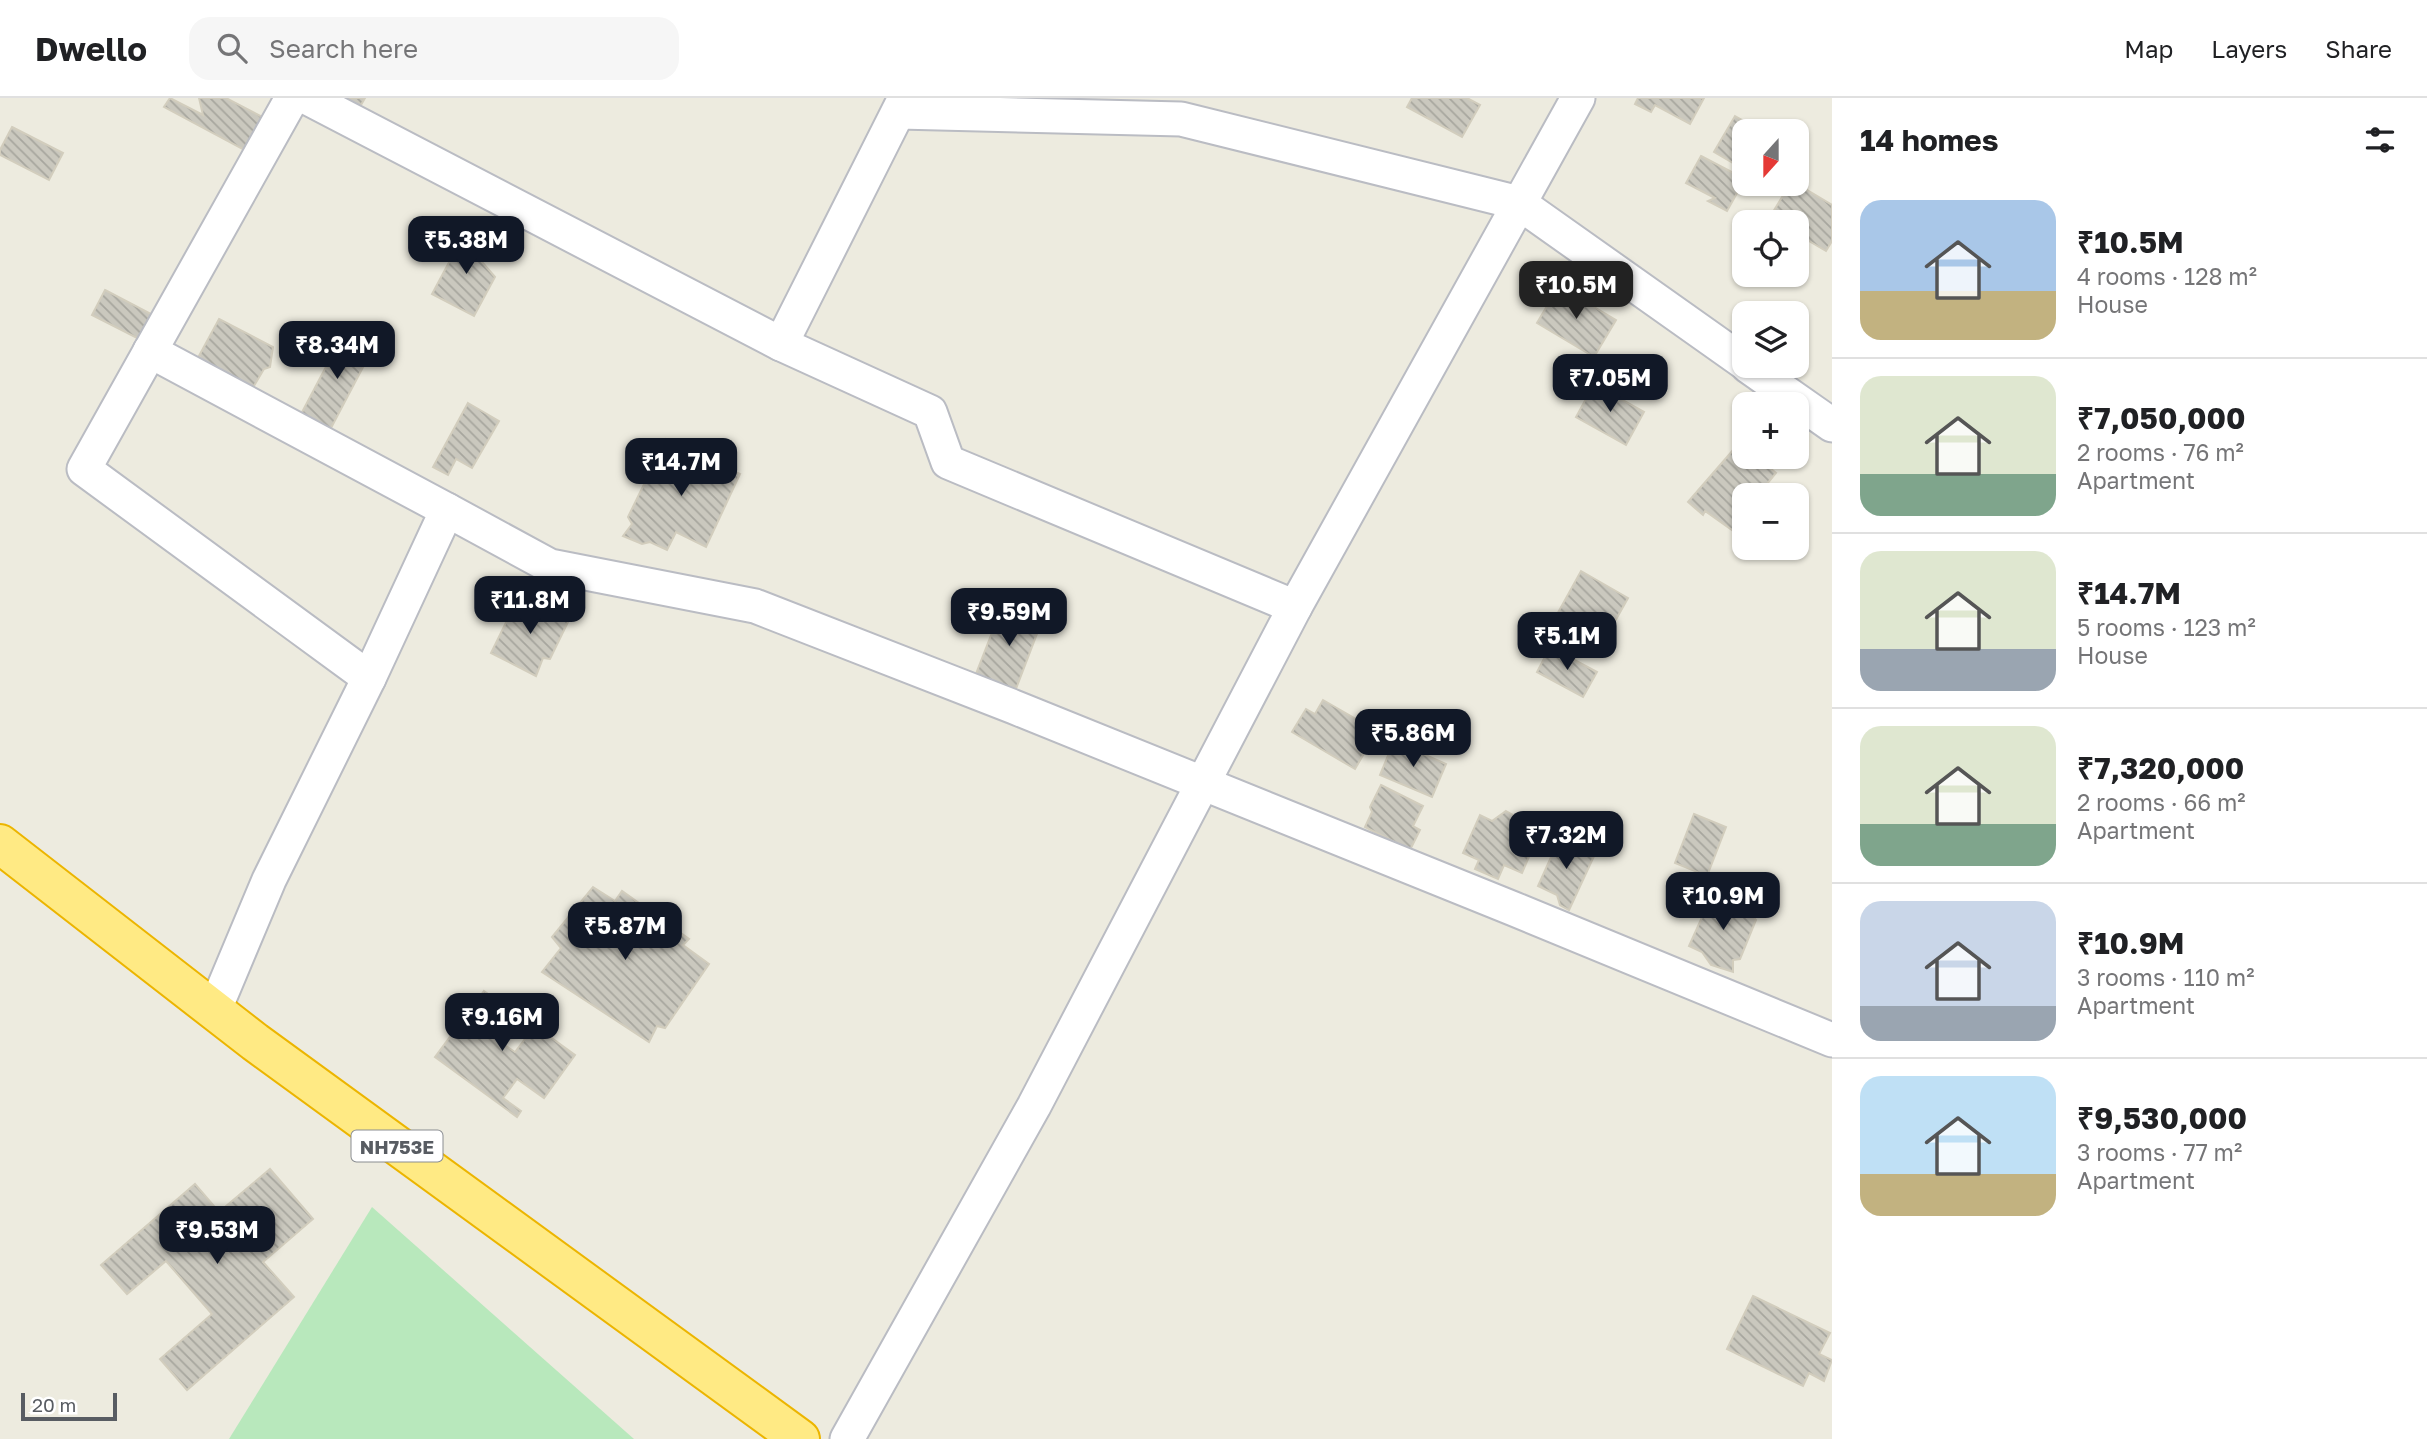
<!DOCTYPE html>
<meta charset="utf-8">
<style>
:root{--surface:#fff;--page:#f6f6f6;--text:#202124;--muted:#757577;--line:#e0e0e0;--accent:#111827}
body{margin:0;font-family:"Golos Text",sans-serif;background:var(--page);color:var(--text);height:100vh;display:flex;flex-direction:column;font-size:26px;white-space:nowrap}
*{box-sizing:border-box;margin:0}
p{font-size:23px;color:var(--muted)}
.icon{flex:none;width:38px;height:38px;fill:none;stroke:currentColor;stroke-width:2;stroke-linecap:round;stroke-linejoin:round}
.map{position:relative;flex:1;overflow:hidden}
.side{display:flex;flex-direction:column;background:var(--surface);width:595px}
.side>*{flex:none}
.needle{width:46px;rotate:201deg}
.fabs{position:absolute;left:1732px;top:21px;display:grid;gap:14px}
.fabs a{display:grid;place-items:center;width:77px;height:77px;border-radius:14px;background:var(--surface);box-shadow:0 2px 5px #0004;font-size:35px}
.scale{position:absolute;left:21px;bottom:18px;width:96px;box-sizing:border-box;padding-left:7px;border:4px solid #585c62;border-top:0;font-size:19px;line-height:24px;white-space:nowrap;color:#585c62;-webkit-text-stroke:5px #fff;paint-order:stroke}
.price{position:absolute;translate:-50% -60px;padding:0 16px;border-radius:14px;background:var(--accent);color:#fff;font-size:23px;line-height:46px;filter:drop-shadow(0 2px 4px #0008)}
.price::after{content:'';position:absolute;left:50%;top:42px;width:21px;height:16px;margin-left:-10px;background:inherit;clip-path:polygon(0 0,100% 0,50% 100%)}
.price.selected{background:#222;color:#fff}
ul{padding:0;list-style:none}
li{display:flex;align-items:center;gap:21px;height:175px;padding:0 28px}
li+li{border-top:2px solid var(--line)}
li span{display:grid;place-items:center;flex:none;width:196px;height:140px;border-radius:21px;color:#555}
li>.icon{margin-inline-start:auto}
span .icon{width:84px;height:84px;fill:#fffc;stroke-width:1}
li b{font-size:30px}
h2{display:flex;justify-content:space-between;align-items:center;height:84px;padding:0 28px;font-size:30px}
header{display:flex;align-items:center;gap:42px;box-sizing:border-box;height:98px;padding:0 35px;background:var(--surface);border-bottom:2px solid var(--line)}
header strong{font-size:33px}
nav{display:flex;gap:38px;margin-inline-start:auto;font-size:24px}
.search{width:490px;height:63px;background:var(--page);display:flex;align-items:center;gap:18px;box-sizing:border-box;padding:0 24px;border-radius:21px;color:var(--muted);font-size:26px}
main{display:flex;flex:1;min-height:0}
.map>svg:first-child{display:block}
.garden{fill:#b8e8bc}
.building{fill:url(#building-back-hatch);stroke:#d2cdbd;stroke-width:2}
.lines{fill:none;stroke-linecap:round;stroke-linejoin:round}
.street-casing{stroke:#babcc3;stroke-width:37}
.highway-casing{stroke:#ecb500;stroke-width:42}
.street{stroke:#fff;stroke-width:33}
.highway{stroke:#ffea84;stroke-width:38}
.labels{text-anchor:middle;dominant-baseline:central;stroke-width:7;stroke-linejoin:round;paint-order:stroke}
.shield{fill:#fff;stroke:#8a8d91;stroke-width:2}
.shield-label{font-size:19px;font-weight:bold;fill:#585c62}
</style>
<header>
<strong>Dwello</strong>
<div class="search"><svg class="icon" aria-label="search" viewBox="0 0 24 24"><circle cx="10" cy="10" r="6"/><path d="M15 15l6 6"/></svg>Search here</div>
<nav><a>Map</a><a>Layers</a><a>Share</a></nav>
</header>
<main>
<div class="map">
<svg width="1832" height="1341" viewBox="0 0 1832 1341">
<defs>
<pattern id="building-back-hatch" width="6" height="6" patternUnits="userSpaceOnUse" patternTransform="scale(1.75)"><rect width="6" height="6" fill="#cac8be"/><path d="M-1 5l2 2M0 0l6 6M5-1l2 2" fill="none" stroke="#a7a69e"/></pattern>
</defs>
<rect width="100%" height="100%" fill="#edebdf"/>
<!-- garden -->
<path class="garden" d="M372,1109L634,1341H229Z"/>
<!-- building -->
<g class="building">
<path d="M170,0L203,17L199,0H226L268,22L250,55L164,9Z"/>
<path d="M322,0H365L354,19Z"/>
<path d="M1412,0H1467L1480,7L1462,39L1407,9Z"/>
<path d="M1638,0H1704L1690,26L1655,7L1651,14L1635,6Z"/>
<path d="M1735,18L1762,33H1745V72L1714,54Z"/>
<path d="M12,29L63,55L49,82L0,57V52Z"/>
<path d="M1701,58L1745,81L1727,113L1708,103L1715,100L1686,85Z"/>
<path d="M1790,86H1797L1832,107V143L1826,153L1797,136V124H1779L1770,119Z"/>
<path d="M468,129L483,144L482,164L495,179L474,218L432,196Z"/>
<path d="M1559,188L1616,222L1594,259L1537,225Z"/>
<path d="M105,192L155,218L139,241L92,217Z"/>
<path d="M219,221L273,249L270,269L264,271L248,298L219,282L199,258Z"/>
<path d="M345,233L373,250L330,332L301,316Z"/>
<path d="M1594,286L1644,314L1626,347L1576,319Z"/>
<path d="M468,305L499,323L472,370L456,361L448,377L433,369Z"/>
<path d="M666,341L740,376L706,449L676,434L667,452L650,444L642,446L623,438L632,426L628,419Z"/>
<path d="M1740,344L1745,349V359H1756L1776,375L1758,397H1745V413L1732,432L1705,413L1703,417L1688,404Z"/>
<path d="M1581,473L1628,500L1605,541L1593,540L1588,549L1550,529Z"/>
<path d="M519,498L569,522L550,561L543,560L536,578L491,555Z"/>
<path d="M1004,504L1043,520L1014,596L974,581Z"/>
<path d="M1550,549L1597,574L1583,599L1537,574Z"/>
<path d="M1323,602L1377,633L1355,671L1292,634L1306,611L1315,616Z"/>
<path d="M1394,643L1446,666L1432,699L1380,677Z"/>
<path d="M1381,687L1423,708L1413,728L1420,732L1410,752L1365,729L1372,714L1370,709Z"/>
<path d="M1506,713L1543,734L1539,755L1531,754L1522,775L1504,767L1498,781L1475,771L1479,762L1463,755L1480,717L1492,723Z"/>
<path d="M1694,716L1726,729L1707,778L1675,765Z"/>
<path d="M1560,739L1595,756L1569,812L1560,807L1557,797L1538,788Z"/>
<path d="M593,789L615,803L622,793L689,841L683,847L709,866L665,930L657,928L649,944L542,874L561,850L552,839Z"/>
<path d="M1712,797L1742,806L1756,822L1740,861L1733,862V874L1711,867L1702,854L1689,848Z"/>
<path d="M484,893L522,920L503,946L515,954L535,928L575,957L544,1000L517,981L503,1000L521,1013L517,1019L435,959Z"/>
<path d="M270,1071L313,1121L263,1164L294,1199L187,1292L160,1261L212,1216L166,1163L127,1196L101,1167L195,1086L219,1114Z"/>
<path d="M1753,1198L1830,1235L1819,1256L1832,1262L1824,1283L1809,1275L1803,1288L1727,1251Z"/>
</g>
<g class="lines">
<defs>
<g id="street">
<path d="M308,0L781,246"/>
<path d="M899,14L1181,21L1519,105L1745,265"/>
<path d="M150,253L447,412L369,580"/>
<path d="M1748,268L1832,327"/>
<path d="M447,412L550,468L755,508L1014,609L1514,811L1832,942"/>
<path d="M1295,509L1578,0"/>
<path d="M214,913L269,782L369,580L84,371L292,0"/>
<path d="M847,1341L1034,1008L1295,509L948,364L930,314L781,246L905,0"/>
</g>
<path id="highway" d="M0,746L255,944L800,1341"/>
</defs>
<!-- street casing -->
<use href="#street" class="street-casing"/>
<!-- highway casing -->
<use href="#highway" class="highway-casing"/>
<!-- street -->
<use href="#street" class="street"/>
<!-- highway -->
<use href="#highway" class="highway"/>
</g>
<g class="labels">
<!-- shield labels -->
<rect class="shield" x="351.5" y="1032.5" width="91" height="31" rx="5"/>
<g class="shield-label">
<text x="397" y="1048">NH753E</text>
</g>
</g>
</svg>
<div class="fabs">
<a><svg class="needle" viewBox="-14 -14 28 28"><path d="M0-13l5 13h-10z" fill="#e53935"/><path d="M0 13l5-13h-10z" fill="#757577"/></svg></a>
<a><svg class="icon" aria-label="locate" viewBox="0 0 24 24"><circle cx="12" cy="12" r="6"/><path d="M12 2v4M12 18v4M2 12h4M18 12h4"/></svg></a>
<a><svg class="icon" aria-label="layers" viewBox="0 0 24 24"><path d="M12 4l9 5-9 5-9-5zM3 14l9 5 9-5"/></svg></a>
<a>+</a>
<a>−</a>
</div>
<div class="scale">20 m</div>
<b class="price" style="left:466px;top:178px">₹5.38M</b>
<b class="price selected" style="left:1576px;top:223px">₹10.5M</b>
<b class="price" style="left:337px;top:283px">₹8.34M</b>
<b class="price" style="left:1610px;top:316px">₹7.05M</b>
<b class="price" style="left:681px;top:400px">₹14.7M</b>
<b class="price" style="left:530px;top:538px">₹11.8M</b>
<b class="price" style="left:1009px;top:550px">₹9.59M</b>
<b class="price" style="left:1567px;top:574px">₹5.1M</b>
<b class="price" style="left:1413px;top:671px">₹5.86M</b>
<b class="price" style="left:1566px;top:773px">₹7.32M</b>
<b class="price" style="left:1723px;top:834px">₹10.9M</b>
<b class="price" style="left:625px;top:864px">₹5.87M</b>
<b class="price" style="left:502px;top:955px">₹9.16M</b>
<b class="price" style="left:217px;top:1168px">₹9.53M</b>
</div>
<section class="side">
<h2>14 homes<svg class="icon" aria-label="filters" viewBox="0 0 24 24"><path d="M4 7h16M4 17h16"/><circle cx="9" cy="7" r="2"/><circle cx="15" cy="17" r="2"/></svg></h2>
<ul>
<li><span style="background:linear-gradient(#a9c7e8 65%,#c2b280 0)"><svg class="icon" aria-label="home" viewBox="0 0 24 24"><path d="M3 11l9-7 9 7M6 9v11h12V9"/></svg></span><div><b>₹10.5M</b><p>4 rooms · 128 m²</p><p>House</p></div></li>
<li><span style="background:linear-gradient(#dfe7d0 70%,#7fa58c 0)"><svg class="icon" aria-label="home" viewBox="0 0 24 24"><path d="M3 11l9-7 9 7M6 9v11h12V9"/></svg></span><div><b>₹7,050,000</b><p>2 rooms · 76 m²</p><p>Apartment</p></div></li>
<li><span style="background:linear-gradient(#dfe7d0 70%,#9aa5b1 0)"><svg class="icon" aria-label="home" viewBox="0 0 24 24"><path d="M3 11l9-7 9 7M6 9v11h12V9"/></svg></span><div><b>₹14.7M</b><p>5 rooms · 123 m²</p><p>House</p></div></li>
<li><span style="background:linear-gradient(#dfe7d0 70%,#7fa58c 0)"><svg class="icon" aria-label="home" viewBox="0 0 24 24"><path d="M3 11l9-7 9 7M6 9v11h12V9"/></svg></span><div><b>₹7,320,000</b><p>2 rooms · 66 m²</p><p>Apartment</p></div></li>
<li><span style="background:linear-gradient(#c9d6e8 75%,#9aa5b1 0)"><svg class="icon" aria-label="home" viewBox="0 0 24 24"><path d="M3 11l9-7 9 7M6 9v11h12V9"/></svg></span><div><b>₹10.9M</b><p>3 rooms · 110 m²</p><p>Apartment</p></div></li>
<li><span style="background:linear-gradient(#bfe0f5 70%,#c2b280 0)"><svg class="icon" aria-label="home" viewBox="0 0 24 24"><path d="M3 11l9-7 9 7M6 9v11h12V9"/></svg></span><div><b>₹9,530,000</b><p>3 rooms · 77 m²</p><p>Apartment</p></div></li>
</ul>
</section>
</main>
